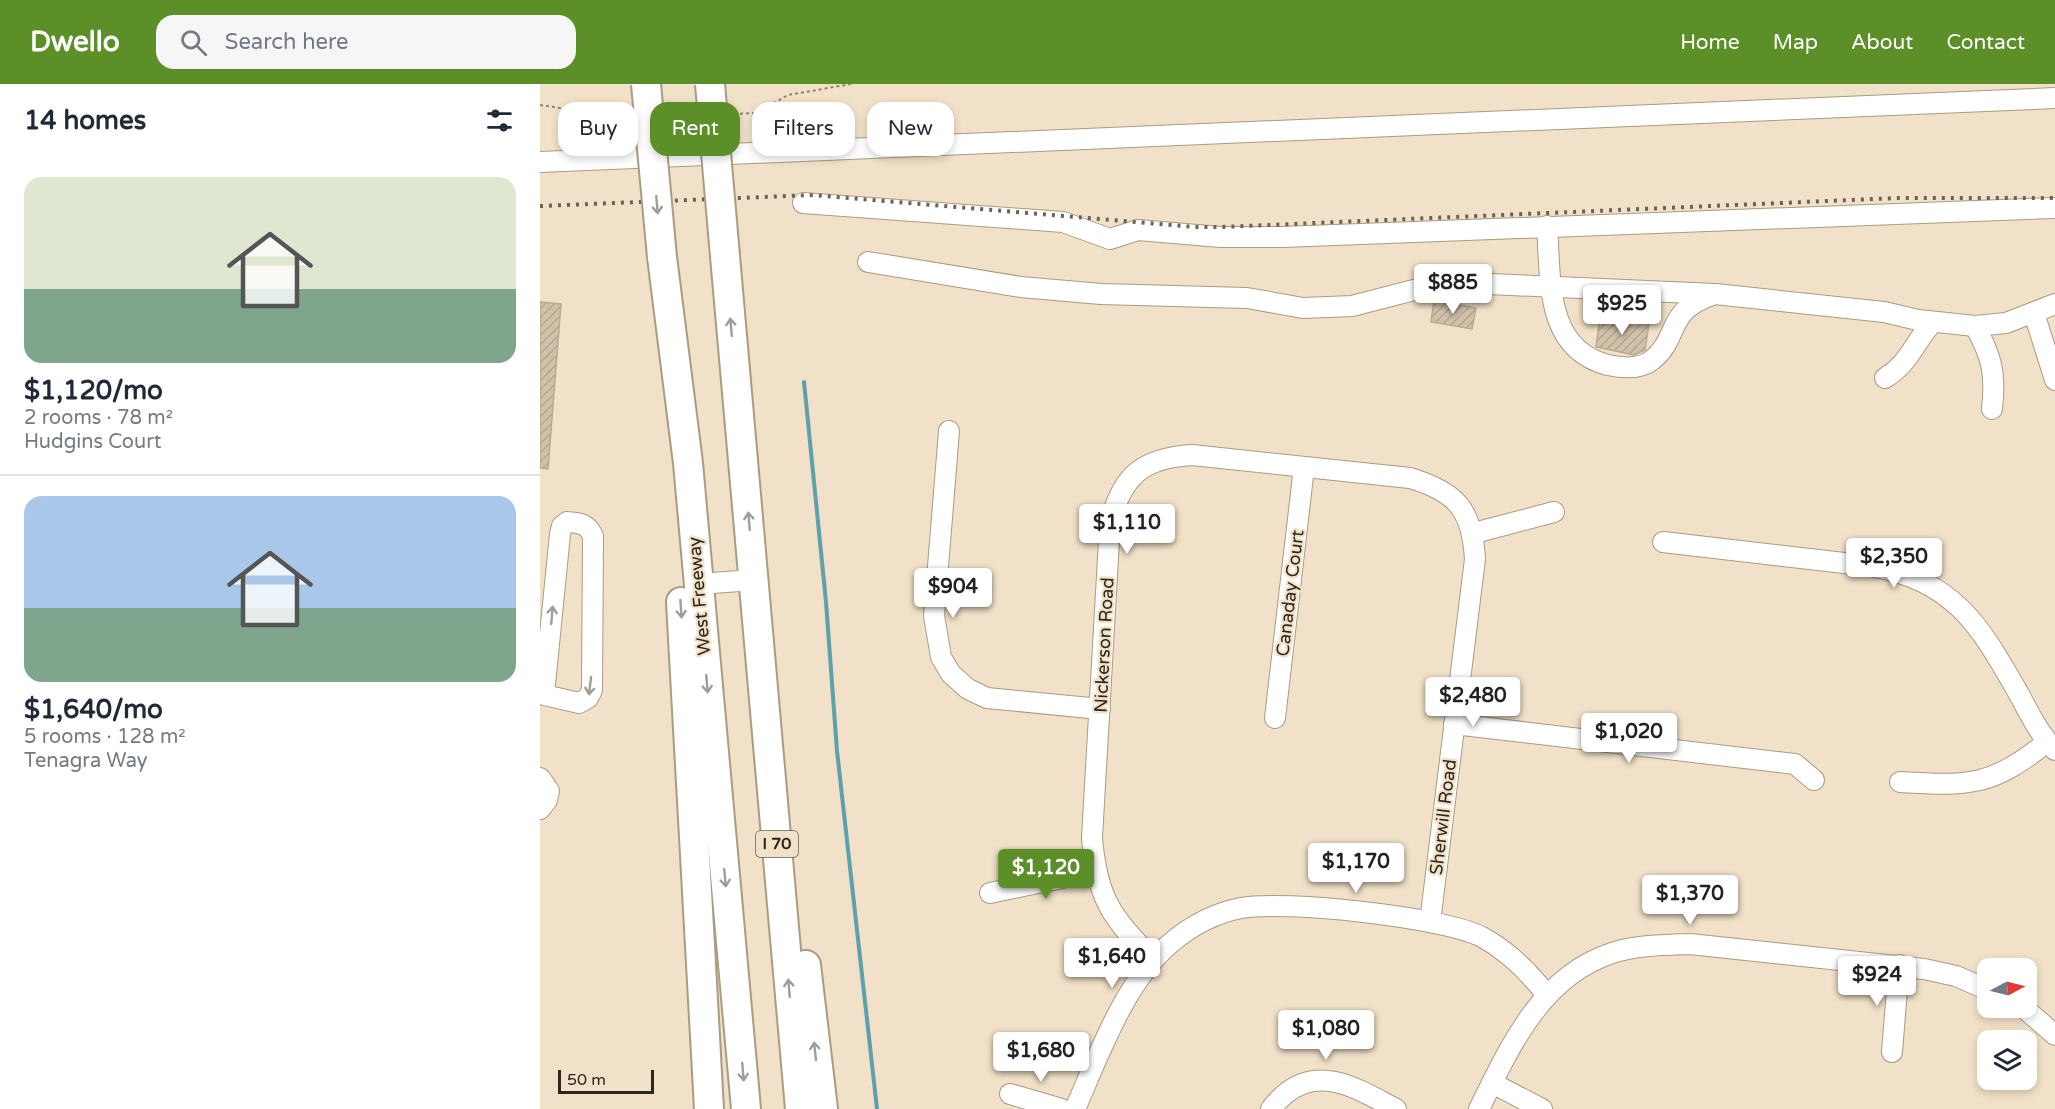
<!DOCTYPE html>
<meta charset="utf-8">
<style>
:root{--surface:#fff;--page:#f6f6f7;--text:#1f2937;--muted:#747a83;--line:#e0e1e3;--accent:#5c8f27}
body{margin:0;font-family:"Varela Round",sans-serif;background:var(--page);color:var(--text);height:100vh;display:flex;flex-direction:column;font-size:22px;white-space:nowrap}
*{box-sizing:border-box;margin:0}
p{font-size:20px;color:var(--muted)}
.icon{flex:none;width:33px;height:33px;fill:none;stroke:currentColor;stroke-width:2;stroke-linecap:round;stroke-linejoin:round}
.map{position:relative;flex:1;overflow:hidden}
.side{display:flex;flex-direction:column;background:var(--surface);width:540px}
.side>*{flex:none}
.hud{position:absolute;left:18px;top:18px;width:570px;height:54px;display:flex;gap:12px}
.needle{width:39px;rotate:83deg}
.fabs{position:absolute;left:1437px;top:874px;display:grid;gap:12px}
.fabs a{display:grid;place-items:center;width:60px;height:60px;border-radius:12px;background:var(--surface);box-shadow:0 3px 9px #0003;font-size:30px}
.scale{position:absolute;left:18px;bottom:15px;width:96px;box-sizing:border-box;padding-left:6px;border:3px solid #2c261c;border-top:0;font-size:16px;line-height:21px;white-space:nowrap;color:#2c261c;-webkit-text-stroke:4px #f1e1c8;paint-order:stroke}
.price{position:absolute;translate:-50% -51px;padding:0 14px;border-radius:6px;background:#fff;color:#222;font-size:20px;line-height:39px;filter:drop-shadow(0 2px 3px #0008)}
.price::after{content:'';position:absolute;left:50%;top:36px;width:18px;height:14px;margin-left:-9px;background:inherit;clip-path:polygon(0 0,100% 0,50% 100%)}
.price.current{background:var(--accent);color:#fff}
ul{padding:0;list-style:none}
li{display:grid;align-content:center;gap:12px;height:318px;padding:0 24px}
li+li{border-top:2px solid var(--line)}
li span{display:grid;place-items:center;height:186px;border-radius:18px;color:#555}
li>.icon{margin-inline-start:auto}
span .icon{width:108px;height:108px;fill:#fffc;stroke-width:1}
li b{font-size:26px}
h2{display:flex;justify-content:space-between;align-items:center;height:72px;padding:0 24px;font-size:26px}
.pill{padding:0 21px;border-radius:18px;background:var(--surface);box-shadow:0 3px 9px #0003;font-size:21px;line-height:54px}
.pill.current{background:var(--accent);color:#fff}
header{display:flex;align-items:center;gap:36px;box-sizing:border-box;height:84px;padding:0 30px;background:var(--accent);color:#fff}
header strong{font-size:28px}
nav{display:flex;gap:33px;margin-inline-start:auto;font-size:21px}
.search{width:420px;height:54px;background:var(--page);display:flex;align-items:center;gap:15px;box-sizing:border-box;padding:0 21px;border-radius:18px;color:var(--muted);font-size:22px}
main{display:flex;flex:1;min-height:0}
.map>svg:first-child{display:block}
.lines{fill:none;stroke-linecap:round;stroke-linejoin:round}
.stream{stroke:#5da1ad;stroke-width:4}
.building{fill:url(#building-hatch);stroke:#baaa93;stroke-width:1.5}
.minor-casing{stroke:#aa9b83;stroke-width:22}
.highway-casing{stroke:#aa9b83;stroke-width:32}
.path{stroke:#8e8371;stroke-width:2;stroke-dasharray:3 3;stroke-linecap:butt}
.minor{stroke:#fff;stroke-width:20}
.highway{stroke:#fff;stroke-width:28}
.rail{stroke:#6c6253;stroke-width:4;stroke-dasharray:3 6;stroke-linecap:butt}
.highway-bridge-casing{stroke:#aa9b83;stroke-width:32;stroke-linecap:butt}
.highway-bridge{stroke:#fff;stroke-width:28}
.oneway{stroke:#a09d99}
.labels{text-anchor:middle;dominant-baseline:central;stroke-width:4.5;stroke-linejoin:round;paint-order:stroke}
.shield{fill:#f1e1c8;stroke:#675e50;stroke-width:1.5}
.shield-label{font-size:16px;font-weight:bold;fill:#2c261c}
.street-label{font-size:18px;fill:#2c261c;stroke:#f1e1c8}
</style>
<header>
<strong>Dwello</strong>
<div class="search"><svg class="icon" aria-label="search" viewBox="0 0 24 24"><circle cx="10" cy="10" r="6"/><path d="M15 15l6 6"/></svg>Search here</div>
<nav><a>Home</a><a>Map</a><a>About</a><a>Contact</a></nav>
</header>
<main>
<section class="side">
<h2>14 homes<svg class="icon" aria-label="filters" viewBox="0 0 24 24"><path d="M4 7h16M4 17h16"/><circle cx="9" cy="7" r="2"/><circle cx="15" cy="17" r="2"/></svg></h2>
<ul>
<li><span style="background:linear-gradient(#dfe7d0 60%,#7fa58c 0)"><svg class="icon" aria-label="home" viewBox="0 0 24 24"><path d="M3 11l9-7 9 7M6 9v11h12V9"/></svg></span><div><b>$1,120/mo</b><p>2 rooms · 78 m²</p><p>Hudgins Court</p></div></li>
<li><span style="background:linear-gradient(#a9c7e8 60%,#7fa58c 0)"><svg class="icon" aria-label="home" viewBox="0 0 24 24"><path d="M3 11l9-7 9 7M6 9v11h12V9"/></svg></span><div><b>$1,640/mo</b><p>5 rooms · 128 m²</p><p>Tenagra Way</p></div></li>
</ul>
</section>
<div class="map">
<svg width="1515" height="1025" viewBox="0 0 1515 1025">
<defs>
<pattern id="building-hatch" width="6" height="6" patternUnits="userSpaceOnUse" patternTransform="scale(1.5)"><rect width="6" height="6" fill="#d1c1a9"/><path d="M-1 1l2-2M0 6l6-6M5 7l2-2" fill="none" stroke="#b4a691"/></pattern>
</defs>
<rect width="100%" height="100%" fill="#f1e1c8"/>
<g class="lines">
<!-- stream -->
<path class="stream" d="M264,298L286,518L297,667L337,1025"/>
</g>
<!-- building -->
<g class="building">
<path d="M894,216L936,224L932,245L891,238Z"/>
<path d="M0,218L21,220L8,385L0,384Z"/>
<path d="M1060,233L1109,240L1105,266L1094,271L1056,263Z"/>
</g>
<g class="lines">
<defs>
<g id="minor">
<path d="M0,78L1515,14"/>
<path d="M263,119L523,138L570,155L598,146L681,153H742L1515,124"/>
<path d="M1007,142C1011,194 1004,265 1068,281C1082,284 1100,286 1112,276C1140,254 1125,227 1172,211"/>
<path d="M328,178L481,203L561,210L707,214L763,224L812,222L874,206L927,199L1175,210L1344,228L1378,236L1435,242L1466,239L1515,220"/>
<path d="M1494,229L1515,296"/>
<path d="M1435,242C1452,273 1456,290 1452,325"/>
<path d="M1345,294C1370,279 1374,258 1393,238"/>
<path d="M409,347L394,532L401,573L411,590L428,605L447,614L560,625"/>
<path d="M934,449L1014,428"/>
<path d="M1123,458L1330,482C1416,497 1440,542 1480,612C1490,631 1500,651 1515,666"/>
<path d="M158,500L214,496"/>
<path d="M0,610L39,619L48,614L52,606L53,452C47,439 40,439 27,438L22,442L20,450L4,610"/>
<path d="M735,634L764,383"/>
<path d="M914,640L1255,680L1274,696"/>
<path d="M0,694L9,707L7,716L0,725"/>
<path d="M1360,698C1429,702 1451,703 1507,658"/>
<path d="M450,809L555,787"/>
<path d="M613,875C571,834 557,813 552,754L570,439C582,392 602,374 652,371L870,394C917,408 932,426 935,475L890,838"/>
<path d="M1484,924L1515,951"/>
<path d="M1352,968L1359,881"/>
<path d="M952,999L1002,1025"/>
<path d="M470,1010L522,1025"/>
<path d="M535,1025C559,971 585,896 632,858C651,842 676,829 701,824C744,816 904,833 942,853C968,867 988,887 1006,910"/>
<path d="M731,1025C735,1019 739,1016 744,1011C780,979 821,1007 856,1025"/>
<path d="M939,1025C970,963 1000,893 1072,869C1097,861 1124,861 1150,860L1384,885L1416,892L1448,906"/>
</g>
<g id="highway">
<path d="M185,172L260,1025"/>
<path d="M122,173L148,379L206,1025"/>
<path d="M141,518L169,1025"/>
<path d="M266,881L283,1025"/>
</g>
</defs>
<!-- minor casing -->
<use href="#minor" class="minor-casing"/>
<!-- highway casing -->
<use href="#highway" class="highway-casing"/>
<!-- path -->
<g class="path">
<path d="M0,21L74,32H89"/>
<path d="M194,30L217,29L248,11L311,0"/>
<path d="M128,31H152"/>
</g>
<!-- minor -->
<use href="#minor" class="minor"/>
<!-- highway -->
<use href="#highway" class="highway"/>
<!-- rail -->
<path class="rail" d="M0,122L273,111L654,143H682L1357,114H1515"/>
<defs>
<g id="highway-bridge">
<path d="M106,0L122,173"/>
<path d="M170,0L185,172"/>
</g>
</defs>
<!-- highway-bridge casing -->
<use href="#highway-bridge" class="highway-bridge-casing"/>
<!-- highway-bridge -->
<use href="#highway-bridge" class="highway-bridge"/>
</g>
<!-- one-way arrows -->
<defs><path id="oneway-shaft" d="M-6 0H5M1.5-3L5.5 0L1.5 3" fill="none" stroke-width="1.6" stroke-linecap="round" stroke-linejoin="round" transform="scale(1.5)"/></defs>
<g class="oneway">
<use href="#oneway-shaft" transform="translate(117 121) rotate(85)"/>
<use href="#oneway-shaft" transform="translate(191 243) rotate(-95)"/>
<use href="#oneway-shaft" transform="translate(209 437) rotate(-95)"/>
<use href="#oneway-shaft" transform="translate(141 525) rotate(86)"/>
<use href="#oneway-shaft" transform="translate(12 531) rotate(-85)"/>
<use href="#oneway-shaft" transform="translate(167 600) rotate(85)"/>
<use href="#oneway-shaft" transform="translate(50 602) rotate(97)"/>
<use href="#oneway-shaft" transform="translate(185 794) rotate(85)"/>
<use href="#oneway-shaft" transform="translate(249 904) rotate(-95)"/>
<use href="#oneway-shaft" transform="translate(275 967) rotate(-96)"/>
<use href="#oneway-shaft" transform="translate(203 988) rotate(85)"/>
</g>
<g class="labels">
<!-- shield labels -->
<rect class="shield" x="216" y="747" width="42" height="26" rx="4.5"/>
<g class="shield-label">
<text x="237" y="760">I 70</text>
</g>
<!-- street labels -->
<g class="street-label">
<text transform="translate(750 509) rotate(-83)">Canaday Court</text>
<text transform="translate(159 512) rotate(-95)">West Freeway</text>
<text transform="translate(564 561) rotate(-87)">Nickerson Road</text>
<text transform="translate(903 733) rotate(-83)">Sherwill Road</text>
</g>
</g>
</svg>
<div class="fabs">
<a><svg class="needle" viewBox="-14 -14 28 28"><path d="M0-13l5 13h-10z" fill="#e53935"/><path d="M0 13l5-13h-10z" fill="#747a83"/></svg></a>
<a><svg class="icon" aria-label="layers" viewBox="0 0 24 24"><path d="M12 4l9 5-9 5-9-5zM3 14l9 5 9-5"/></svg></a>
</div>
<div class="scale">50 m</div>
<b class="price" style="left:913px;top:231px">$885</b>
<b class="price" style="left:1082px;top:252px">$925</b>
<b class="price" style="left:587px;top:471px">$1,110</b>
<b class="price" style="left:1354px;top:505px">$2,350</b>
<b class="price" style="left:413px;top:535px">$904</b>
<b class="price" style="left:933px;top:644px">$2,480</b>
<b class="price" style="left:1089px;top:680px">$1,020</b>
<b class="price" style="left:816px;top:810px">$1,170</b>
<b class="price current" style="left:506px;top:816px">$1,120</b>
<b class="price" style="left:1150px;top:842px">$1,370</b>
<b class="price" style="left:572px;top:905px">$1,640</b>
<b class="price" style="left:1337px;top:923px">$924</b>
<b class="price" style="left:786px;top:977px">$1,080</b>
<b class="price" style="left:501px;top:999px">$1,680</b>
<div class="hud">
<a class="pill">Buy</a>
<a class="pill current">Rent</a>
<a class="pill">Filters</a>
<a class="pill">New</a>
</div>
</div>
</main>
